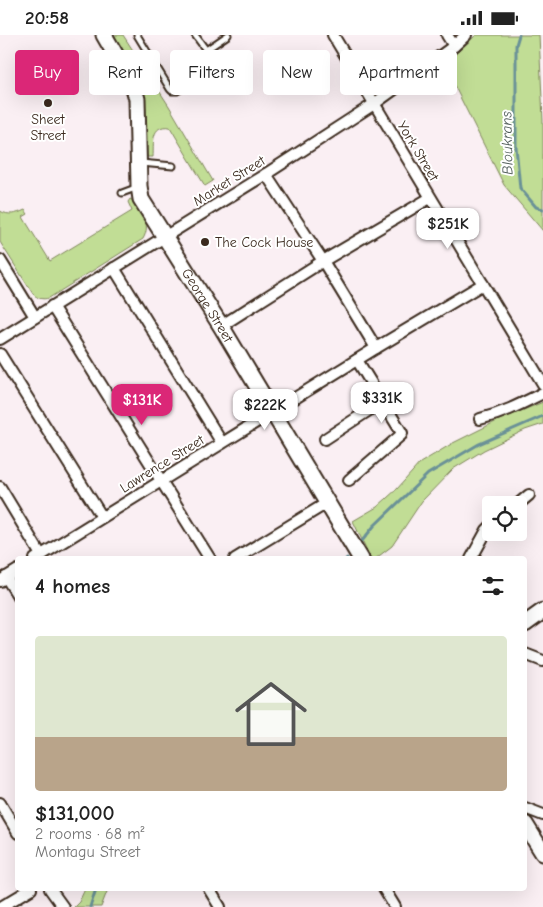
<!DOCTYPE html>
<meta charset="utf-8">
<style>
:root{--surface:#fff;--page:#f6f6f6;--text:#222;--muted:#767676;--accent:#db2777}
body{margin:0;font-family:"Comic Neue",sans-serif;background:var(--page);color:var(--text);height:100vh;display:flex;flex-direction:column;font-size:19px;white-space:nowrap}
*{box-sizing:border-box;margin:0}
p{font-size:16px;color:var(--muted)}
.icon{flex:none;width:28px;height:28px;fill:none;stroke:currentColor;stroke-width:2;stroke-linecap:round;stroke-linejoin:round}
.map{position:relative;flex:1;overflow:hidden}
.panel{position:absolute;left:15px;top:521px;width:512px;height:335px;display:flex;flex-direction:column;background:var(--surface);border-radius:5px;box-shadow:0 5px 20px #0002}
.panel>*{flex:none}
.guide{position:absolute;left:15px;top:15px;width:514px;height:45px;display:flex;gap:10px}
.controls{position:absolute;left:482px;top:461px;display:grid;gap:10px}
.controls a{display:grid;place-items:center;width:45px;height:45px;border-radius:5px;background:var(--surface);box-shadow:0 5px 20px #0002;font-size:25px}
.price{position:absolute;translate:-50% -42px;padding:0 11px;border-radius:10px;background:#fff;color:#222;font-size:16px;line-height:32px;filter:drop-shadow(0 1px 2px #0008)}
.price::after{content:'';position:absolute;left:50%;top:30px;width:15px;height:11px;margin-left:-8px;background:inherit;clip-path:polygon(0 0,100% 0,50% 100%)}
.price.selected{background:var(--accent);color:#fff}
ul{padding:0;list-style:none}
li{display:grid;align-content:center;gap:10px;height:265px;padding:0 20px}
li span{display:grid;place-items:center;height:155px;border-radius:5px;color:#555}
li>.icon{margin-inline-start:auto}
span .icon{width:90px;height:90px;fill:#fffc;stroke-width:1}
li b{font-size:21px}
h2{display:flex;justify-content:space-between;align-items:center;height:60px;padding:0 20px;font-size:21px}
.tag{padding:0 18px;border-radius:5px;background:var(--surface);box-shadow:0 5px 20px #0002;font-size:18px;line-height:45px}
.tag.selected{background:var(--accent);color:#fff}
.status{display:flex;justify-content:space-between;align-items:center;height:35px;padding:0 25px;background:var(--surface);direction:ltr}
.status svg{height:14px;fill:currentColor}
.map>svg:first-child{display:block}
.green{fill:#c1dd95;stroke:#7e845a}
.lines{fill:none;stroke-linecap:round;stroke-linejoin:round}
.stream{stroke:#6a9197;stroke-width:3}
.lane-casing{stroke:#3b2a1e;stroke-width:9}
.street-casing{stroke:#3b2a1e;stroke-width:14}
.secondary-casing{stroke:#3b2a1e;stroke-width:19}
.lane{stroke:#fff;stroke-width:5}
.street{stroke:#fff;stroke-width:10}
.secondary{stroke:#fff;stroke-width:15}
.poi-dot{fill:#3b2a1e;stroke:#fff;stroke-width:2}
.labels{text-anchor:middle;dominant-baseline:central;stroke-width:4;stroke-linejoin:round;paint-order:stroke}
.poi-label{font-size:14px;fill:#3b2a1e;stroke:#fff}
.street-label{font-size:14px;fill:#3b2a1e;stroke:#fff}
.water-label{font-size:15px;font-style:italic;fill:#525e5b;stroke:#fff}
</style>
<div class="status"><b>20:58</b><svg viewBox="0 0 49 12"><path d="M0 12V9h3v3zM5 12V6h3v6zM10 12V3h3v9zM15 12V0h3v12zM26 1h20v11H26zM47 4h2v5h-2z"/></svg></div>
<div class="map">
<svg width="543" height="872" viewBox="0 0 543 872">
<rect width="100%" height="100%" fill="#faeff3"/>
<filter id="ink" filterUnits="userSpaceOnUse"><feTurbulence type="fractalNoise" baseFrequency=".02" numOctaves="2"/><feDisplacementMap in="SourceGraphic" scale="10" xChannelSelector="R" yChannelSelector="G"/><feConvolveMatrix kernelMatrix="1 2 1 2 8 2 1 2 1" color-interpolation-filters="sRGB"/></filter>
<g filter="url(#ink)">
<!-- green -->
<g class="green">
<path d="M110,0H123L169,71L213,146L205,151L170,92C150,89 154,109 153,122H147L144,56L141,48Z"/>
<path d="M476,0H539L543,85V196L504,150L444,30Z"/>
<path d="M130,164L132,165C141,178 152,188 143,204L49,263C42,265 37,263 33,259L0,207V176C9,181 16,179 25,175L28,179L23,182L50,226L132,176L128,167Z"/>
<path d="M543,367V389L525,395L484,415L453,434L422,466L392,511L375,524H371L353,486L377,472L397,454L420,428L453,408L499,385Z"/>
<path d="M85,854H108L101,872H74L79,867Z"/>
</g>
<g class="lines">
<!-- stream -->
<g class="stream">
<path d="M519,0L516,10V112L520,153L536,172L543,174"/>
<path d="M362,506L374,491L428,439L479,409L543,381"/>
<path d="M346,524L347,523"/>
<path d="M90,872L96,854"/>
</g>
<defs>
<g id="lane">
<path d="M137,0L170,54L172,56H177L210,37C215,29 210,22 206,15L228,0"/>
<path d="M195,0L206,15"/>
<path d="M141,128L173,131"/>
<path d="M122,158L138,152"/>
</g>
<g id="street">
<path d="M333,0L543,349"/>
<path d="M447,0L454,11"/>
<path d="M266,139L323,226L376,313"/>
<path d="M0,225L35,282"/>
<path d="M114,233L222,408"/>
<path d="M52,271L210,524"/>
<path d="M221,291L323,226L430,163"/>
<path d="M0,304L266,139L374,69L454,11L466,0"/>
<path d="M0,319L102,482"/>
<path d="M480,384C504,378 521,369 543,358"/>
<path d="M325,404L383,366"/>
<path d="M349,445L401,400L402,398L357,325"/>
<path d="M0,452L41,520"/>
<path d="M517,470L529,460"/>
<path d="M35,524L376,313L483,249"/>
<path d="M235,524L327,468"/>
<path d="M471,524L487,495L491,491"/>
<path d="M6,542L18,561"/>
<path d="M0,546L18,535"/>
<path d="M525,619L543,626"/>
<path d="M0,768L18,798"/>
<path d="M525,773L543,780"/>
<path d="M50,854L63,872"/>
<path d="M209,854L220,872"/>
<path d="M384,854L395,872"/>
<path d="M1,872L31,854"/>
</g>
<g id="secondary">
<path id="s1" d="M104,0L133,50L137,64L139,151L141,164L221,291L361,524"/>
<path d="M525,589L543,576"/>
<path d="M525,789L543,818"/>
</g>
</defs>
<!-- lane casing -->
<use href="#lane" class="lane-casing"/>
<!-- street casing -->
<use href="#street" class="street-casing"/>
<!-- secondary casing -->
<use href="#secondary" class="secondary-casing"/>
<!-- lane -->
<use href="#lane" class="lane"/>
<!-- street -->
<use href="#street" class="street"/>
<!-- secondary -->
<use href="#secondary" class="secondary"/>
</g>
</g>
<!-- markers -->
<g class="poi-dot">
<circle cx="48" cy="68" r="5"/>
<circle cx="205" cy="207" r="5"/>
</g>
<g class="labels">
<!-- poi labels -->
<g class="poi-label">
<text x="48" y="84">Sheet<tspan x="48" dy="16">Street</tspan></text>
<text x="215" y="207" text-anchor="start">The Cock House</text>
</g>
<!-- street labels -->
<g class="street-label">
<text transform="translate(418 116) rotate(59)">York Street</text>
<text transform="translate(229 146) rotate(-32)">Market Street</text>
<text stroke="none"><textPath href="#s1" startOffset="298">George Street</textPath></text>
<text transform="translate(162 429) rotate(-32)">Lawrence Street</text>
</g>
<!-- water labels -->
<g class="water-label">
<text transform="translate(507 108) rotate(-91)">Bloukrans</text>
</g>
</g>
</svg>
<div class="controls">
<a><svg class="icon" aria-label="locate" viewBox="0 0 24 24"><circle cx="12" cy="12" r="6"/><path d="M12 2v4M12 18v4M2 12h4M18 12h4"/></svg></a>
</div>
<b class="price" style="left:448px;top:215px">$251K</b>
<b class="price" style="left:382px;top:389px">$331K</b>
<b class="price selected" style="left:142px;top:391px">$131K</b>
<b class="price" style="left:265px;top:396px">$222K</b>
<div class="guide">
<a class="tag selected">Buy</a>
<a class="tag">Rent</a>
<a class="tag">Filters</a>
<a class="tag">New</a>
<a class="tag">Apartment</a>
</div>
<section class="panel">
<h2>4 homes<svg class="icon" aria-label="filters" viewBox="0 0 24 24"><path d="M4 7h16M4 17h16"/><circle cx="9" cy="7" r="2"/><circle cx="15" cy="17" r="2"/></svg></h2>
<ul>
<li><span style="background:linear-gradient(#dfe7d0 65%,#b9a48a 0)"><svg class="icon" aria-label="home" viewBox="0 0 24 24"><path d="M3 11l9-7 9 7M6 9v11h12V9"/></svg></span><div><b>$131,000</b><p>2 rooms · 68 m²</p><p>Montagu Street</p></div></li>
</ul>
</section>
</div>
